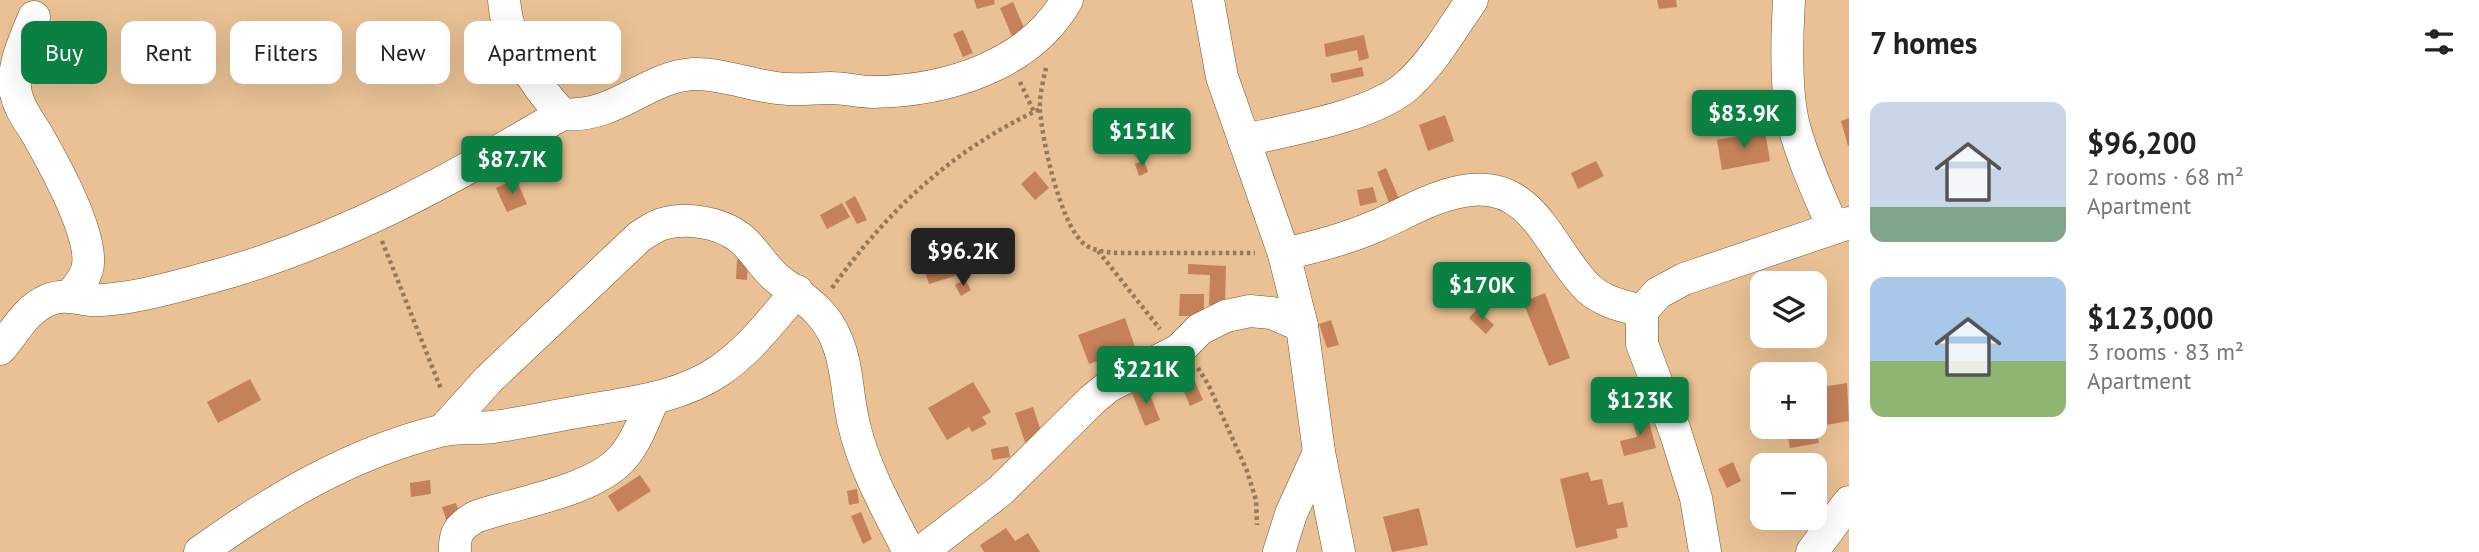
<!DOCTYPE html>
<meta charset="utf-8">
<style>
:root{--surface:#fff;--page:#f2f2f2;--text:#222;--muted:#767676;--accent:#0b8043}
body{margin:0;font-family:"PT Sans",sans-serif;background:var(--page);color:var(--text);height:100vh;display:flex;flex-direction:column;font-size:26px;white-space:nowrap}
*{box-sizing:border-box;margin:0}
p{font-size:23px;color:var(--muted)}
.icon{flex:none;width:38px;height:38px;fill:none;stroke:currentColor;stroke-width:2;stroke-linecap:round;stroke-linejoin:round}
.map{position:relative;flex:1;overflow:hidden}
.panel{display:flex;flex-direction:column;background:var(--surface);width:630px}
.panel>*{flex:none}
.guide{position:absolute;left:21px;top:21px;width:665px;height:63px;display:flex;gap:14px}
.tools{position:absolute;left:1750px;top:271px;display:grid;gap:14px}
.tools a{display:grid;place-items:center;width:77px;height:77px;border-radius:14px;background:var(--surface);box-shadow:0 7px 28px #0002;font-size:35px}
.price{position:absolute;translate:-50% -60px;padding:0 16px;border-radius:7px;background:var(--accent);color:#fff;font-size:23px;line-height:46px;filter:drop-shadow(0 2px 4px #0008)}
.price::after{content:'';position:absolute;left:50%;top:42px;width:21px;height:16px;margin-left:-10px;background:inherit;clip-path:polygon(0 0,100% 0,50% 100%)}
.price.active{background:#222;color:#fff}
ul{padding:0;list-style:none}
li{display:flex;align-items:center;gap:21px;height:175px;padding:0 21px}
li span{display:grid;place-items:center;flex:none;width:196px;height:140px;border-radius:14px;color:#555}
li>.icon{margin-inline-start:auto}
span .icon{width:84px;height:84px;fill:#fffc;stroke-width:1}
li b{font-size:30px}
h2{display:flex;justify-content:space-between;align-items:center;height:84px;padding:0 21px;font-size:30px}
.pill{padding:0 24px;border-radius:14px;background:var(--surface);box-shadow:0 7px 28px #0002;font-size:24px;line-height:63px}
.pill.active{background:var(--accent);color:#fff}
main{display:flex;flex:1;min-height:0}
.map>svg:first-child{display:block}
.building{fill:#c5815a}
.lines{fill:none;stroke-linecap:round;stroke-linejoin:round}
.minor-casing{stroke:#775429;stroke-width:33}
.path{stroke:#957959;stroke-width:4.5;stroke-dasharray:3.5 3.5;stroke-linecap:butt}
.minor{stroke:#fff;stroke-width:32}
</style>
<main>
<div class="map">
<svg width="1849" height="552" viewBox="0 0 1849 552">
<rect width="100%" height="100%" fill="#e9c194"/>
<!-- building -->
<g class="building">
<path d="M974,0H994L995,4L977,9Z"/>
<path d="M1657,0H1676L1677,7L1659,9Z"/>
<path d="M1013,2L1027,35L1014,41L1000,8Z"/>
<path d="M963,30L973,53L963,57L953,34Z"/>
<path d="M1364,35L1369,58L1359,61L1357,50L1326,57L1324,44Z"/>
<path d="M1362,67L1364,76L1332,83L1330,74Z"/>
<path d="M1445,115L1454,141L1428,151L1419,125Z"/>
<path d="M1849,118V146H1848L1841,121Z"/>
<path d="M1765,131L1770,161L1722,170L1717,140Z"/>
<path d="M1144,160L1148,172L1139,176L1135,164Z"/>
<path d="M1596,161L1604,176L1578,189L1571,173Z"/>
<path d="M1386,168L1400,201L1390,205L1377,172Z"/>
<path d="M1035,171L1049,188L1035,200L1021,184Z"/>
<path d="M516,179L527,204L507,212L496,188Z"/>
<path d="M1373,187L1377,202L1360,206L1357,190Z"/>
<path d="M855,196L867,220L857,224L845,202Z"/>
<path d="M842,203L850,217L827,229L820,215Z"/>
<path d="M957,258L961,274L929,284L924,269Z"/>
<path d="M737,259L748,260L747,280L736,279Z"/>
<path d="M1188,264L1226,266L1225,305H1209L1210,275L1188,274Z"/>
<path d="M1493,266L1504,286L1478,301L1467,281Z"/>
<path d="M965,279L971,290L961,296L955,285Z"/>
<path d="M1545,293L1570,358L1549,366L1523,302Z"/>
<path d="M1180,294H1204V316H1179Z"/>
<path d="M1477,309L1494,325L1486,334L1469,318Z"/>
<path d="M1125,318L1135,347L1089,364L1078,335Z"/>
<path d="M1331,320L1339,345L1327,348L1319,324Z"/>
<path d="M1189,368L1203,400L1190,406L1180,382L1165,389L1162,380Z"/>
<path d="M250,379L261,400L218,423L207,402Z"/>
<path d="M973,382L991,412L982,417L987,424L972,432L969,427L947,440L928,408Z"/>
<path d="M1847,383L1849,421L1815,427L1819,443L1790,448L1786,427H1815V388Z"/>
<path d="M1641,386L1646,398L1599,414L1595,403Z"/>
<path d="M1147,387L1160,420L1145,426L1132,393Z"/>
<path d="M1033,407L1044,440L1026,445L1015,413Z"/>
<path d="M1647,414L1656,448L1624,456L1620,441L1637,437L1632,418Z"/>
<path d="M1008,446L1010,457L993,460L991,449Z"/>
<path d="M1733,462L1741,481L1727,488L1718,469Z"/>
<path d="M1588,472L1591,481L1602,479L1608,505L1623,502L1628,527L1616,529L1618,538L1576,548L1560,479Z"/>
<path d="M640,475L651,491L618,512L608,496Z"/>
<path d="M430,480L431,494L411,497L410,483Z"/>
<path d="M857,489L859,503L849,505L847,491Z"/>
<path d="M456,503L462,521L448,525L442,507Z"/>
<path d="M1419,508L1428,545L1392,552L1383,517Z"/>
<path d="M861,512L872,539L863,544L851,516Z"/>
<path d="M1006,528L1015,541L1028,533L1040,552H984L980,545Z"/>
</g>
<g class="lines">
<defs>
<g id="minor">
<path d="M504,0C507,42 534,85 562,114C615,119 646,77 693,74C724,73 756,88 788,89C802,90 817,88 831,88C845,88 859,92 873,92C946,91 1029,66 1067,0"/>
<path d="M1208,0L1222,77L1284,254L1302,326L1319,452L1339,552"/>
<path d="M1789,0C1787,35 1785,92 1794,126C1803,161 1819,194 1833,228"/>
<path d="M34,17C25,39 13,64 15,88C17,106 29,121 38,136C54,164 96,239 87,270C84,280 77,288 70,296"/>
<path d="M1244,140C1290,130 1379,115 1411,82C1435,59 1453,27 1472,0"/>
<path d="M1284,254C1316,247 1346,239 1376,226C1406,213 1438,193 1471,190C1535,183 1551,252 1588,288C1603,302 1623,306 1642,311"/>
<path d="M0,349C15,332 25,310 48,300C62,294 75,298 90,300C99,301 112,299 121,298C153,294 185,284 215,276C339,242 453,179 562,114"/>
<path d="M443,430L489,379L639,237C646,232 654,227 662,224C686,217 719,222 739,237C755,249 763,268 779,280C804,299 825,310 837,341C848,367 847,397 854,425C865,471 888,510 909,552"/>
<path d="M200,552C274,499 351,453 440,431C457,427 476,429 493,427C523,423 553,416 583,411C629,403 679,398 719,371C750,350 773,319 797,291"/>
<path d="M455,552C454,533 459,527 475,517C517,502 596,491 624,456C638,439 645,417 654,398"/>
<path d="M921,552L1000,491L1092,400L1109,386L1179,350L1200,329L1226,316L1250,311L1272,313L1302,326"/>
<path d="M1279,552L1291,514L1319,452"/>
<path d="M1705,552L1696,498L1675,431L1642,344V311L1658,293L1684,279L1849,223"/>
<path d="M1812,552L1849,502"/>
</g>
</defs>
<!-- minor casing -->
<use href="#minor" class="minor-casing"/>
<!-- path -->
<g class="path">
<path d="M1046,68C1043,81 1039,97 1040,110C1042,140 1060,221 1082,242C1091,251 1105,252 1117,253H1255"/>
<path d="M1020,82L1034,112"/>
<path d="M382,241L441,389"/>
<path d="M1098,251L1160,329"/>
<path d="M832,288C888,210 952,150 1040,109"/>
<path d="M1198,368L1209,386L1247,471L1256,500L1257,525"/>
</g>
<!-- minor -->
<use href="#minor" class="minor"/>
</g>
</svg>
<div class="tools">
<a><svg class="icon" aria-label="layers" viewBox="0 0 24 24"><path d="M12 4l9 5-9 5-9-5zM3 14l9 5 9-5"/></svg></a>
<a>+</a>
<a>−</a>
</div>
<b class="price" style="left:1744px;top:150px">$83.9K</b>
<b class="price" style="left:1142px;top:168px">$151K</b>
<b class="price" style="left:512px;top:196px">$87.7K</b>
<b class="price active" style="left:963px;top:288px">$96.2K</b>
<b class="price" style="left:1482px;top:322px">$170K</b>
<b class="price" style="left:1146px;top:406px">$221K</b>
<b class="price" style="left:1640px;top:437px">$123K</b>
<div class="guide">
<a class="pill active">Buy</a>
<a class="pill">Rent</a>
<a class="pill">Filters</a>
<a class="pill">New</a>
<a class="pill">Apartment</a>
</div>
</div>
<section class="panel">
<h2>7 homes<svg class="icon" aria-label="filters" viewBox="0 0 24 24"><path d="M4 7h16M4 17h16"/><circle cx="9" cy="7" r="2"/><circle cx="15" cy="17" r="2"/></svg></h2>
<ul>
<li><span style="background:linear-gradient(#c9d6e8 75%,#7fa58c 0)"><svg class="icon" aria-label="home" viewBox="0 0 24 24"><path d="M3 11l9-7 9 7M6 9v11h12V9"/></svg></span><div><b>$96,200</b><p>2 rooms · 68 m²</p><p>Apartment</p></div></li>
<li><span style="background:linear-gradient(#a9c7e8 60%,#8fb573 0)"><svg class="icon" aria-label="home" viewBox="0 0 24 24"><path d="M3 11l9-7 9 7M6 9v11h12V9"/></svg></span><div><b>$123,000</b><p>3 rooms · 83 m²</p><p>Apartment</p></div></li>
</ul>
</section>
</main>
